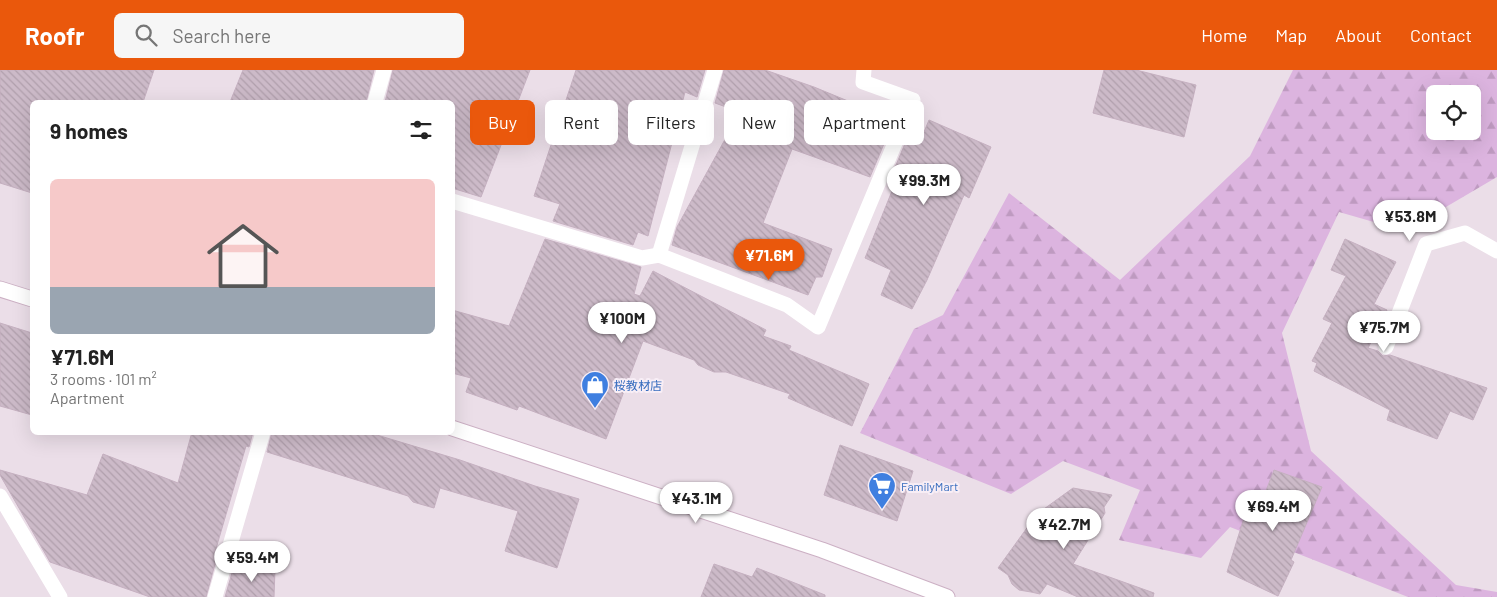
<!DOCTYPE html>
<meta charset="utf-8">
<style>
:root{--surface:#fff;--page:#f6f6f6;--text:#222;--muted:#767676;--line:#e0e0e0;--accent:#ea580c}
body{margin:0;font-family:Barlow,"Noto Sans JP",sans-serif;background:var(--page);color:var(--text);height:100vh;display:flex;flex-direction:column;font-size:19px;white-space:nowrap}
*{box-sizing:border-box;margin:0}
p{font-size:16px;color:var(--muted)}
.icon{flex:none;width:28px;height:28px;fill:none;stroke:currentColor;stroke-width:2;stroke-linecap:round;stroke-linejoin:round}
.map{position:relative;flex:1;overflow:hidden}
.details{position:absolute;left:30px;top:30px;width:425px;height:335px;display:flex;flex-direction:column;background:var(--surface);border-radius:8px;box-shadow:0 5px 20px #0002}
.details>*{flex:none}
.guide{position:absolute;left:470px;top:30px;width:475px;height:45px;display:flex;gap:10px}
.tools{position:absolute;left:1426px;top:15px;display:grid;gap:10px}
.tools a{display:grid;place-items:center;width:55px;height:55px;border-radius:8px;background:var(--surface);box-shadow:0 5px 20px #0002;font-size:25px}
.price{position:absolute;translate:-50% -42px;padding:0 11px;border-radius:18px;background:#fff;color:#222;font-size:16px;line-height:32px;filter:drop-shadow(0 1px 2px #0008)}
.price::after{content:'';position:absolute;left:50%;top:30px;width:15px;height:11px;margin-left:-8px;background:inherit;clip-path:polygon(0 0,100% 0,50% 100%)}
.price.current{background:var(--accent);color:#fff}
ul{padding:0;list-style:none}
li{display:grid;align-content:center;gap:10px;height:265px;padding:0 20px}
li+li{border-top:1px solid var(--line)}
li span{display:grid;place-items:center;height:155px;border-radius:8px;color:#555}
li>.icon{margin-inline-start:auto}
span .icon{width:90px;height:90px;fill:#fffc;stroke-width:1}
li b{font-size:21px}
h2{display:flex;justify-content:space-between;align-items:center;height:60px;padding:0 20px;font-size:21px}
.chip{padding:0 18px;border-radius:8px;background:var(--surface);box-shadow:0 5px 20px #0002;font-size:18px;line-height:45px}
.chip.current{background:var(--accent);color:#fff}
header{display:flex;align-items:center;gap:30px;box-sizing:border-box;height:70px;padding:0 25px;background:var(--accent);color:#fff}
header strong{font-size:24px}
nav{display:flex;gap:28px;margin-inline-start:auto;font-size:18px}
.search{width:350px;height:45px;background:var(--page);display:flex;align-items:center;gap:12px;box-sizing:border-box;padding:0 18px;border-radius:8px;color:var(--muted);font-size:19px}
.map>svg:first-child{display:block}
.forest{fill:url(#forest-firs);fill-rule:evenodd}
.building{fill:url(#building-back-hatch);stroke:#c5b0c0}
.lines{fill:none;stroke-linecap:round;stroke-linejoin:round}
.secondary-casing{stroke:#ccb0c4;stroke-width:17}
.street{stroke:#fff;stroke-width:15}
.secondary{stroke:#fff;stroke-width:15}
.labels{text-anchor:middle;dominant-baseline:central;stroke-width:4;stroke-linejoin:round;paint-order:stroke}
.shop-label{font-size:12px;fill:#366cbe;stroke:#f8eef6;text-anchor:start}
</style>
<header>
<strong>Roofr</strong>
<div class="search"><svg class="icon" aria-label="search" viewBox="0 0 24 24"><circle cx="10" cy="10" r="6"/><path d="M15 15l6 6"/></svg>Search here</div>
<nav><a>Home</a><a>Map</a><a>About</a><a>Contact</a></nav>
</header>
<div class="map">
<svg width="1497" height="527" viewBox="0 0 1497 527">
<defs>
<pattern id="forest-firs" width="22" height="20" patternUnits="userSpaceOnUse" patternTransform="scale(1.25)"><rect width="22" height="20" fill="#dcb4df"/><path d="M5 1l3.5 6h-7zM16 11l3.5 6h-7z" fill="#be9ac0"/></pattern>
<pattern id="building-back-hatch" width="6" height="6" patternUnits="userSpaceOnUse" patternTransform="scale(1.25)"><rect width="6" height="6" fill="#ccbac8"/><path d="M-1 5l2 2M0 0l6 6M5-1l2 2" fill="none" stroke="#b09fac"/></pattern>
</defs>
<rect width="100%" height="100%" fill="#ebdee8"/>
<!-- forest -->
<path class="forest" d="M1293,0H1497V107L1405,161L1339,142L1282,263L1311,381L1456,515L1497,522V527H1408L1230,457L1201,488L1119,470L1140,420L1063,391L1011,424L860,363L914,259L943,245L1009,123L1120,210L1250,86ZM1435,24H1472V61H1435Z"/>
<!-- building -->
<g class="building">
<path d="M0,0H154L143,32H32V123L0,113Z"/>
<path d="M243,0H374L366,32H230Z"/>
<path d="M393,0H530L481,127L452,118V32H385Z"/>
<path d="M576,0H705L697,27L685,22L648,166L638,162L633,175L553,151L560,134L534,126Z"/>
<path d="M724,0H765L814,17L894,50L870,107L792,79L763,153L832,179L822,207H816L808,225L672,175L677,157L740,42L715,33Z"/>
<path d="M1104,0H1136L1196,15L1184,67L1093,43Z"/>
<path d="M929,50L991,77L969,128L964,125L927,210L912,239L881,225L891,200L865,188L894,116L888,114L912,57L924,62Z"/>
<path d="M545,169L641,197L634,224L640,226L653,201L766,260L763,266L791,276L789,280L869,314L852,356L788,328L790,324L726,302H714L698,295L694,290L643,271L606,369L519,336L517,340L466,322L471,308L452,303V240L509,256Z"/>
<path d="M1345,169L1396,192L1374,234L1387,240L1368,278L1378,281L1383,286L1390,285L1487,318L1473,350L1450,341L1437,369L1387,350L1390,340L1314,301L1317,293L1312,291L1332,253L1323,249L1346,206L1331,200Z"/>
<path d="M0,253L32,263V345L0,336Z"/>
<path d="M192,362H253L249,377L246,376L215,482L218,483L206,527H150L50,492L0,405V400L87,425L103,384L178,413Z"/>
<path d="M272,362H367L460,390L535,416L579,429L557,498L505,481L518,441L440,418L434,438L413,432L408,426L267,382Z"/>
<path d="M840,375L913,401L897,451L824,425Z"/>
<path d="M1274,400L1322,417L1291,490L1294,492L1278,526L1227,502L1250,429L1262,431Z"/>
<path d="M1073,418L1112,425L1104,437L1105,443L1073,494L1154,523L1153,527H1078L1047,514L1040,524L1031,522L1019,520L1012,514L1008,505L998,498L1037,444Z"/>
<path d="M714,494L752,507L757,498L825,525V527H701Z"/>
<path d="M234,496L275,499L274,527H225Z"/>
</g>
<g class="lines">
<defs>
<g id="secondary">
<path d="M0,219L32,229"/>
<path d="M452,358L822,480L947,527"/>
</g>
</defs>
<!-- secondary casing -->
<use href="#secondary" class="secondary-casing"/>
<!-- street -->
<g class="street">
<path d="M375,32L384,0"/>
<path d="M452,131L642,188L659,185L787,235L818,257L913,30L863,12L864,0"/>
<path d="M659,185L715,0"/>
<path d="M1386,277L1426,174L1465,163L1497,181"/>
<path d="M0,426L60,527"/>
<path d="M215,527L263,362"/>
</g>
<!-- secondary -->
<use href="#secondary" class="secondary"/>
</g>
<!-- icons -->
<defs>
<symbol id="shop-pin" viewBox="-11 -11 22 30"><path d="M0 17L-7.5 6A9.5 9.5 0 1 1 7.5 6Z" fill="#3f7fe0" stroke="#f8eef6"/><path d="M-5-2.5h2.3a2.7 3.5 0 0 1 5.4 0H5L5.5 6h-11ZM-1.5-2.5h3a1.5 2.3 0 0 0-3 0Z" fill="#fff"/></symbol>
<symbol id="supermarket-pin" viewBox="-11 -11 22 30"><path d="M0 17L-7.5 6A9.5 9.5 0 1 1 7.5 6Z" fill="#3f7fe0" stroke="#f8eef6"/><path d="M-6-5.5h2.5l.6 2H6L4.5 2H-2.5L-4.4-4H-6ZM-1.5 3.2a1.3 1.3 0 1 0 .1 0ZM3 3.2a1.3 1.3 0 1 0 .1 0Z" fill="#fff"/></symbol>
</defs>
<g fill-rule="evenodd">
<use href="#shop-pin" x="579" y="299" width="32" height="43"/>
<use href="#supermarket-pin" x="866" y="400" width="32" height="43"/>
</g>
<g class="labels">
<!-- shop labels -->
<g class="shop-label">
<text x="614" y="315">桜教材店</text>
<text x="901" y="416">FamilyMart</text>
</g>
</g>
</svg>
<div class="tools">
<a><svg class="icon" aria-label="locate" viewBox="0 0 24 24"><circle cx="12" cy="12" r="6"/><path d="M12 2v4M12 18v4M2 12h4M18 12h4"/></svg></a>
</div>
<b class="price" style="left:924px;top:136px">¥99.3M</b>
<b class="price" style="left:1410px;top:172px">¥53.8M</b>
<b class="price current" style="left:769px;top:211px">¥71.6M</b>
<b class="price" style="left:622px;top:274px">¥100M</b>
<b class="price" style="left:1384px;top:283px">¥75.7M</b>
<b class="price" style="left:696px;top:454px">¥43.1M</b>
<b class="price" style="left:1273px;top:462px">¥69.4M</b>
<b class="price" style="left:1064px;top:480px">¥42.7M</b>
<b class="price" style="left:252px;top:513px">¥59.4M</b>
<div class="guide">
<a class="chip current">Buy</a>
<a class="chip">Rent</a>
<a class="chip">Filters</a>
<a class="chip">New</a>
<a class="chip">Apartment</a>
</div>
<section class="details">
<h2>9 homes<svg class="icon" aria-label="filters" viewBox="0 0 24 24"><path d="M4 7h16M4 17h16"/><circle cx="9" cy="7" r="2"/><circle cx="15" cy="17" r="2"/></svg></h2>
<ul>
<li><span style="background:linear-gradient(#f6c9c9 70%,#9aa5b1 0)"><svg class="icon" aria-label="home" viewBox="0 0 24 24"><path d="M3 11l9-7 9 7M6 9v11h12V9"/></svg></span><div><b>¥71.6M</b><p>3 rooms · 101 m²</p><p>Apartment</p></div></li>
</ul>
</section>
</div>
